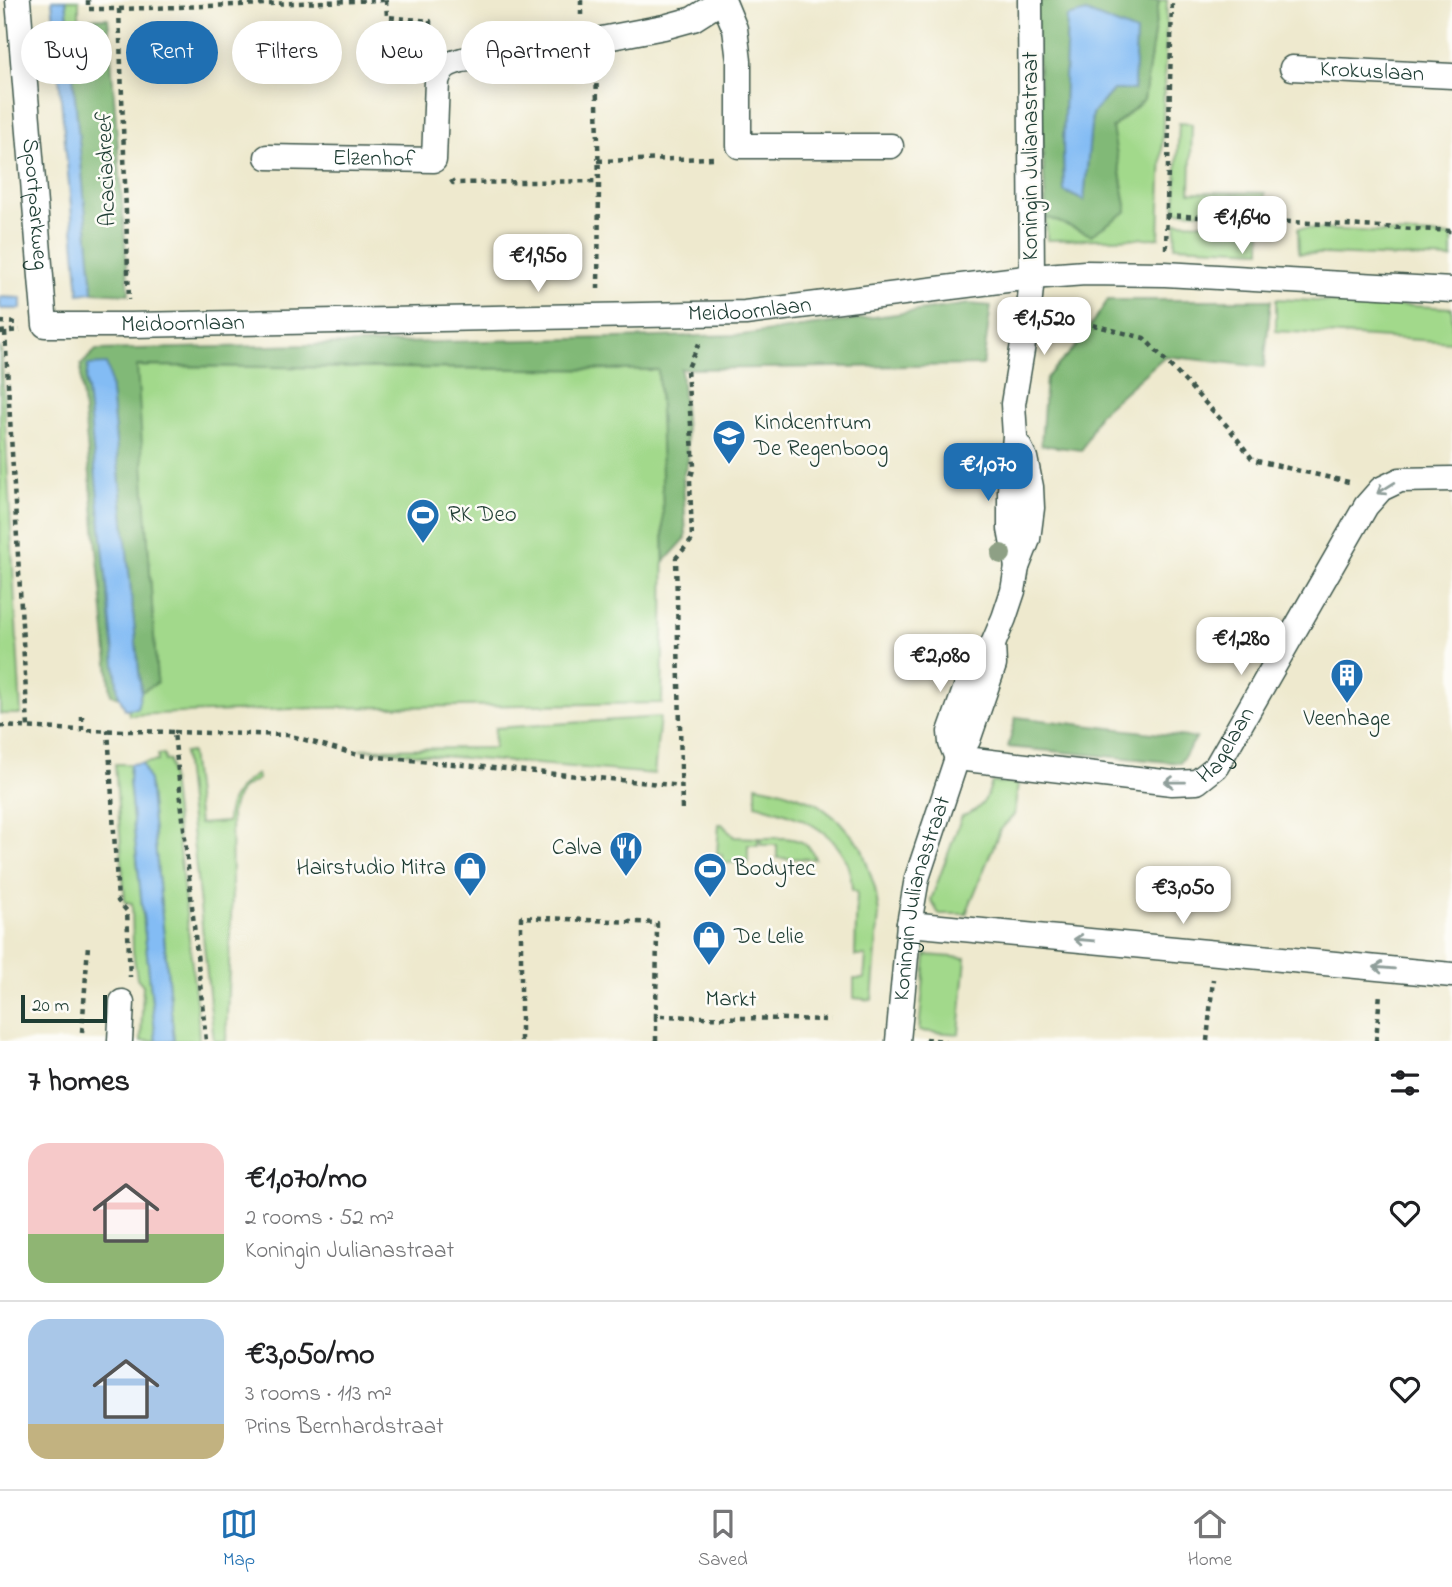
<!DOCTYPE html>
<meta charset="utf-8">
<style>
:root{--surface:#fff;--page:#f6f6f6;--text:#202124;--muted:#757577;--line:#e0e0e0;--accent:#1f6fb2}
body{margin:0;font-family:"Indie Flower",sans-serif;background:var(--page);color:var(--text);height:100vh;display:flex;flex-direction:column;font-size:26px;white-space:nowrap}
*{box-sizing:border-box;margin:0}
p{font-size:23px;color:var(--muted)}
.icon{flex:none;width:38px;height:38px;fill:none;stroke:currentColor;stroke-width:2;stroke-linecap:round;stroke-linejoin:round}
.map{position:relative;height:1041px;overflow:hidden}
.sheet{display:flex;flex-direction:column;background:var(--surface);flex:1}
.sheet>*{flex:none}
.hud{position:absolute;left:21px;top:21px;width:700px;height:63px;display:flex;gap:14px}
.scale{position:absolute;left:21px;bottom:18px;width:86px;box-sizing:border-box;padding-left:7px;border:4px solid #1f3d34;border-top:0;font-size:19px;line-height:24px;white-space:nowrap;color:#1f3d34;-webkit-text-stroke:5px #fdfcf7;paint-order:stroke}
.price{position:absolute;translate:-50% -60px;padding:0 16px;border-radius:14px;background:#fff;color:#222;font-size:23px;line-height:46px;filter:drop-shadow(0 2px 4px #0008)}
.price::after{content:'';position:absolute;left:50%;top:42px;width:21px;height:16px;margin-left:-10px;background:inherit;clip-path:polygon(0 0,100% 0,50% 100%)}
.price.current{background:var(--accent);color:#fff}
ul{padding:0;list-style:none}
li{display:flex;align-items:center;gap:21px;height:175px;padding:0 28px}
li+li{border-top:2px solid var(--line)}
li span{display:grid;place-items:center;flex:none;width:196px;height:140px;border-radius:21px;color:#555}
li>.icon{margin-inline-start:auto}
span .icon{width:84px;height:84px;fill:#fffc;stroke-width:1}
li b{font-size:30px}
h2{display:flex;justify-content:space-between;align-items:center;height:84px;padding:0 28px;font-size:30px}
.tag{padding:0 24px;border-radius:32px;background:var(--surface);box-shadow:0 4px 18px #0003;font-size:24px;line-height:63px}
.tag.current{background:var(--accent);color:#fff}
.tabs{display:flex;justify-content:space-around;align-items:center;height:98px;border-top:2px solid var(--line);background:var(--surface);font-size:19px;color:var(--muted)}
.tabs a{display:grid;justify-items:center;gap:4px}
.tabs .current{color:var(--accent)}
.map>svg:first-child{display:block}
.green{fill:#a2d98b;stroke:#608b60;stroke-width:2}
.forest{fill:#81b977;stroke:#507b56;stroke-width:2;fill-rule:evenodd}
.water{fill:#83bcf4;stroke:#517c94;stroke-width:2}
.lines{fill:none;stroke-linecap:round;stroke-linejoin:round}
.minor-casing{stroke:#3e574b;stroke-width:27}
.path{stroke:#3e574b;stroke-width:4.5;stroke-dasharray:5 5;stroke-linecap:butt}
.minor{stroke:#fff;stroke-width:24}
.tree{fill:#8ea085}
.oneway{stroke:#8f9e9a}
.labels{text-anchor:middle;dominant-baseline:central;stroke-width:5;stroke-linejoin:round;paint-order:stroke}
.street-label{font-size:23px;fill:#1f3d34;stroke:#fdfcf7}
.poi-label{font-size:23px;fill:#1f3d34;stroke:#fdfcf7;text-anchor:start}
</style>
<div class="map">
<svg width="1452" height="1041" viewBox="0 0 1452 1041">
<rect width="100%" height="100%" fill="#fdfcf7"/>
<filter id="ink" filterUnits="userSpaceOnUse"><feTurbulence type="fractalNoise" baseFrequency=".0143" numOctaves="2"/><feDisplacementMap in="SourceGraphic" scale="14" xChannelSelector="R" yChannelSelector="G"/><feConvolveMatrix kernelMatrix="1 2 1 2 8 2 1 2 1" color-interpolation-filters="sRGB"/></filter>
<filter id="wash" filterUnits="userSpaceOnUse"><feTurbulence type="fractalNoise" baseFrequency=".00686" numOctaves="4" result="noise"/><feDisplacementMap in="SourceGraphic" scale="28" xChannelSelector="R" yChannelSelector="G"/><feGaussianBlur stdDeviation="1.57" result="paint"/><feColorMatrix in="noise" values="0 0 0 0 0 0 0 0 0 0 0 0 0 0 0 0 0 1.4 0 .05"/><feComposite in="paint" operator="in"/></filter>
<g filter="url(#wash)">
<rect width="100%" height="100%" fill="#eee9ce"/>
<!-- green -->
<g class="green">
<path d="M66,0H79V19H68Z"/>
<path d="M1159,0H1167L1159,238L1047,240L1046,217L1091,235L1127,211L1112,128L1144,100Z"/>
<path d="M1179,123L1192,124L1190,192L1265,193L1262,215L1175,211Z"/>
<path d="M1176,222L1261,225V250L1175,246Z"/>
<path d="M1298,228L1452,236V259L1299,253Z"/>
<path d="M1276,299L1452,308V342L1276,331Z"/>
<path d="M0,348H1L21,714H0Z"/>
<path d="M136,366L658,370C665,481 664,592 662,703L318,708L129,715L128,708L137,707L141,692L157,683Z"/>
<path d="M660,717L654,774L359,749L494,748L495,728Z"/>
<path d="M191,752L199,824L227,822C227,800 238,786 257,774L258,779L243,788L237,796L231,813L232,892L226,1041H214L184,753Z"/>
<path d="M164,754L165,761L169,760L198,1019L199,1041H174L149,781L142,763L158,761V755Z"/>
<path d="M115,764H130L129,781L156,1041H141L143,985L137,978L133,951L132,903L125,902Z"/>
<path d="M992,782L1018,784L1014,815L1000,830L966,914H939L931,900L962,816C980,811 987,800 992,782Z"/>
<path d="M756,785L780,790L816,803L839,821L861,846L875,888L879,913L872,1000L854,998V979H864L866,956H855L857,892L852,890C850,832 803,818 756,804Z"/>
<path d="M719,824H722L734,837L758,838V845H748V862L722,863V854H717Z"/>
<path d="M760,838C781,838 808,834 815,859L777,858V845H761Z"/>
<path d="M926,955L966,958L959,1034L919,1031Z"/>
</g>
<!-- forest -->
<g class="forest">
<path d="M1035,0H1159L1144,100L1112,128L1127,211L1091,235L1046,217ZM1067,17L1134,89L1113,90L1092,114L1084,201L1064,191L1063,148Z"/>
<path d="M108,18L129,294L93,292L68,19Z"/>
<path d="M1108,300H1271L1264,367L1165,356L1099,414L1082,450L1041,445L1046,378L1078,344Z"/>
<path d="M969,304L991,306L983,365L681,369L688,460L683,476L686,538L664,562C662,498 662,434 658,370L137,366L157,683L141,692L109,372L86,380L120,697L111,695L81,380V365L96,350L743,335Z"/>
<path d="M1016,717L1196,738L1180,763L1008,747Z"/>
</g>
<!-- water -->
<g class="water">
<path d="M52,0H66L93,292L79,294Z"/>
<path d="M1086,12L1136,32L1134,90H1113L1092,114L1084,201L1064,191L1063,148L1067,17Z"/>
<path d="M0,297L21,298V309H0Z"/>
<path d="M106,364L109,372L141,692L137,708L125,709L118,693L86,380L88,365Z"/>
<path d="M142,763L149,781L174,1041H156L129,781L130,764Z"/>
</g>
</g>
<g filter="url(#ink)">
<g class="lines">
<defs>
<g id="minor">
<path id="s1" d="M18,0L45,325H131L745,313L1032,277L1085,273L1165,274L1452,290"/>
<path d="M723,0L735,29L739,61V146H891"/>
<path id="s2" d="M1292,68L1452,76"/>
<path id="s3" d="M267,157L434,160L437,81C442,66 447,64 462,60L586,42L664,27L693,19L723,0"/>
<path d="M1017,567L1010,529V490L1015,436L1013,404L1029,308L1032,277L1030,0"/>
<path id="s4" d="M957,758L1172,783L1197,782L1216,767L1366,506L1381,489L1400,480L1452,479"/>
<path d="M957,758L951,743L950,732L971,673L993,644L1004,618L1013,591L1017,567L1028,539L1032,508L1031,487L1025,458L1019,446"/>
<path d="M909,924L1452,975"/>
<path d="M120,1041L122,1002"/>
<path id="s5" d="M898,1041L909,924L917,878L957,758L968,740L994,665L993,644"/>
</g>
</defs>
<!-- minor casing -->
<use href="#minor" class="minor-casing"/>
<!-- path -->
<g class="path">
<path d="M88,0V9H119L129,300"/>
<path d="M386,0L387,17L430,21V45"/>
<path d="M581,0V17"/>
<path d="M119,9L384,0"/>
<path d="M596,64L599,181L598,290"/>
<path d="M598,161L716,158"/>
<path d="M451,180L453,183L599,181"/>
<path d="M1166,215L1452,231"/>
<path d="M1166,249L1172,0"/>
<path d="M1054,315L1144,338L1229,428L1253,460L1353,483"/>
<path d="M0,322L20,323"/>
<path d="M0,332L20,330"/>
<path d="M5,332L28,727"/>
<path d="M82,716V730L174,732L206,1041"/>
<path d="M0,726L82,730"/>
<path d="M108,729L118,901L127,911L130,977"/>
<path d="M174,732L288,735L358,755L682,786"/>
<path d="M682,809L676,558L692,540L690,480L694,466L687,370L701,339"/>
<path d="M82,1032L88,945"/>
<path d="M925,1039L945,1041"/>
<path d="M521,1041V917L657,923L656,1016"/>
<path d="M656,1041V1016L831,1020"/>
<path d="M1207,1041L1213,979"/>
<path d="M1376,1041L1380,993"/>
</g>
<!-- minor -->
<use href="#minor" class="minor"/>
</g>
<!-- trees -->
<circle class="tree" cx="1001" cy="554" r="10"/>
<!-- one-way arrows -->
<defs><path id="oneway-shaft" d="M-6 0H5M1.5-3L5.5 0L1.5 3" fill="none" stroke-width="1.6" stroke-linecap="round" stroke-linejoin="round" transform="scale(1.75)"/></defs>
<g class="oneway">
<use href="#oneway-shaft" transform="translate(1386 488) rotate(148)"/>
<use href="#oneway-shaft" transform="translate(1175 782) rotate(-179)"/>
<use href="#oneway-shaft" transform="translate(1084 940) rotate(-175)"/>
<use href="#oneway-shaft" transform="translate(1384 968) rotate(-175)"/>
</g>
</g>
<!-- icons -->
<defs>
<symbol id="school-pin" viewBox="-11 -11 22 30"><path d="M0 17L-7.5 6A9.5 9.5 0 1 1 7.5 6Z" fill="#1f6fb2" stroke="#fdfcf7"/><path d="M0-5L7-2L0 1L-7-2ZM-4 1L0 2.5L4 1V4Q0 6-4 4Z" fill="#fff"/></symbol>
<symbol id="stadium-pin" viewBox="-11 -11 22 30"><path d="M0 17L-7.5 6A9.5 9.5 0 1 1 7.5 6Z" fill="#1f6fb2" stroke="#fdfcf7"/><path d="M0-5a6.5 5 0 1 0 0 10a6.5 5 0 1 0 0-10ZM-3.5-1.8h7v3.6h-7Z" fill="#fff"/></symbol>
<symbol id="building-pin" viewBox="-11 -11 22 30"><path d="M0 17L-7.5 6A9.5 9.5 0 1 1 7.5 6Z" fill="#1f6fb2" stroke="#fdfcf7"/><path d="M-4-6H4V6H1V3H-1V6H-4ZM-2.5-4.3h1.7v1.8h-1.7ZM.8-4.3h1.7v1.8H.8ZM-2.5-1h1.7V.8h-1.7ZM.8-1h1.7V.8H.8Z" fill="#fff"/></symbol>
<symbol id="restaurant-pin" viewBox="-11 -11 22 30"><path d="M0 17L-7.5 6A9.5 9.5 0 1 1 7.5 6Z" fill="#1f6fb2" stroke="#fdfcf7"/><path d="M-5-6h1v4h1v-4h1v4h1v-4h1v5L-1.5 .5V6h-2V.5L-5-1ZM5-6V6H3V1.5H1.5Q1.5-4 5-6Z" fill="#fff"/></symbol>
<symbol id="shop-pin" viewBox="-11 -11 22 30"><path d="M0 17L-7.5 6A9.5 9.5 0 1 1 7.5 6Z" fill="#1f6fb2" stroke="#fdfcf7"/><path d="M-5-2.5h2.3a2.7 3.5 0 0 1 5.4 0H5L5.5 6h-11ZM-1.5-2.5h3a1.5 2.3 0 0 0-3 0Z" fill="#fff"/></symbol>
</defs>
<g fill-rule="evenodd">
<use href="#school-pin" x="710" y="417" width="38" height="52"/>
<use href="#stadium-pin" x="404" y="496" width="38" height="52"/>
<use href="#building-pin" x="1328" y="656" width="38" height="52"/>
<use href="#restaurant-pin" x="607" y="829" width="38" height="52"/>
<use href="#shop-pin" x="451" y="849" width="38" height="52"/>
<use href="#stadium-pin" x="691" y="850" width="38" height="52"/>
<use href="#shop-pin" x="690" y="918" width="38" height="52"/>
</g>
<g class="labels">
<!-- street labels -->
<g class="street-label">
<text stroke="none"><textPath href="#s2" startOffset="80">Krokuslaan</textPath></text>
<text transform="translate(1031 156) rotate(-90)">Koningin Julianastraat</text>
<text stroke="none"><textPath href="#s3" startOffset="107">Elzenhof</textPath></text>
<text transform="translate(107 169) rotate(-92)">Acaciadreef</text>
<text stroke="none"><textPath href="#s1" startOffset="205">Sportparkweg</textPath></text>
<text stroke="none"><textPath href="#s1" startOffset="1031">Meidoornlaan</textPath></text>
<text stroke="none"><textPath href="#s1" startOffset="464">Meidoornlaan</textPath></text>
<text stroke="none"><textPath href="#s4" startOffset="289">Hagelaan</textPath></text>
<text stroke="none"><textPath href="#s5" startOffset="145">Koningin Julianastraat</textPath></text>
<text transform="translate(731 1000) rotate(1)">Markt</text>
</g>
<!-- poi labels -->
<g class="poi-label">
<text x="754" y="423">Kindcentrum<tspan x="754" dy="26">De Regenboog</tspan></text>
<text x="448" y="515">RK Deo</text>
<text x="1347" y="719" text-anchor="middle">Veenhage</text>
<text x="602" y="848" text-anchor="end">Calva</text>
<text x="446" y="868" text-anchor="end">Hairstudio Mitra</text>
<text x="734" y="869">Bodytec</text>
<text x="734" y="937">De Lelie</text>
</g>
</g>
</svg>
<div class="scale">20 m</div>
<b class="price" style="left:1242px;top:256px">€1,640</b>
<b class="price" style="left:538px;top:294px">€1,950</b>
<b class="price" style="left:1044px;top:357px">€1,520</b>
<b class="price current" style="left:988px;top:503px">€1,070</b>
<b class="price" style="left:1241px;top:677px">€1,280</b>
<b class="price" style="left:940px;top:694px">€2,080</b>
<b class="price" style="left:1183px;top:926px">€3,050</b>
<div class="hud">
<a class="tag">Buy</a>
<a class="tag current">Rent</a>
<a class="tag">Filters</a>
<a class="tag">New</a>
<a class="tag">Apartment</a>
</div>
</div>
<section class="sheet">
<h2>7 homes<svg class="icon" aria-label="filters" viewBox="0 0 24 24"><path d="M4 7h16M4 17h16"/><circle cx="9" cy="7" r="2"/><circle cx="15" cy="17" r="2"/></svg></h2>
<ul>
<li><span style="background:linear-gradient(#f6c9c9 65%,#8fb573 0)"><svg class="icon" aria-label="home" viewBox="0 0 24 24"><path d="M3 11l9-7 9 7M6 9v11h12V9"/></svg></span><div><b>€1,070/mo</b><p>2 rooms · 52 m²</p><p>Koningin Julianastraat</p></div><svg class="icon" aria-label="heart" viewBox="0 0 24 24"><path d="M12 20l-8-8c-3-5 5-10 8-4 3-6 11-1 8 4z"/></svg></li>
<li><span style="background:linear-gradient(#a9c7e8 75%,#c2b280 0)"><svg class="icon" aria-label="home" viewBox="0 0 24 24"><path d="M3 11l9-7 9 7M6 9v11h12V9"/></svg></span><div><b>€3,050/mo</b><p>3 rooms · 113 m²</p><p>Prins Bernhardstraat</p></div><svg class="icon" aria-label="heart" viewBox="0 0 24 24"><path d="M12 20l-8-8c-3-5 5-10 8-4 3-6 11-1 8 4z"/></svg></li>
</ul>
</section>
<nav class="tabs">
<a class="current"><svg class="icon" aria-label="map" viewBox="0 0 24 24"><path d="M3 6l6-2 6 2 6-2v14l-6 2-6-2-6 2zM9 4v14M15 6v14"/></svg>Map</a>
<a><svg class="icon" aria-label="saved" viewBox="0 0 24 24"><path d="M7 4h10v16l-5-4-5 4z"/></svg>Saved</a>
<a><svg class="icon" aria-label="home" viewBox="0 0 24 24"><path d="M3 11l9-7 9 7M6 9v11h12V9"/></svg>Home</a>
</nav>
